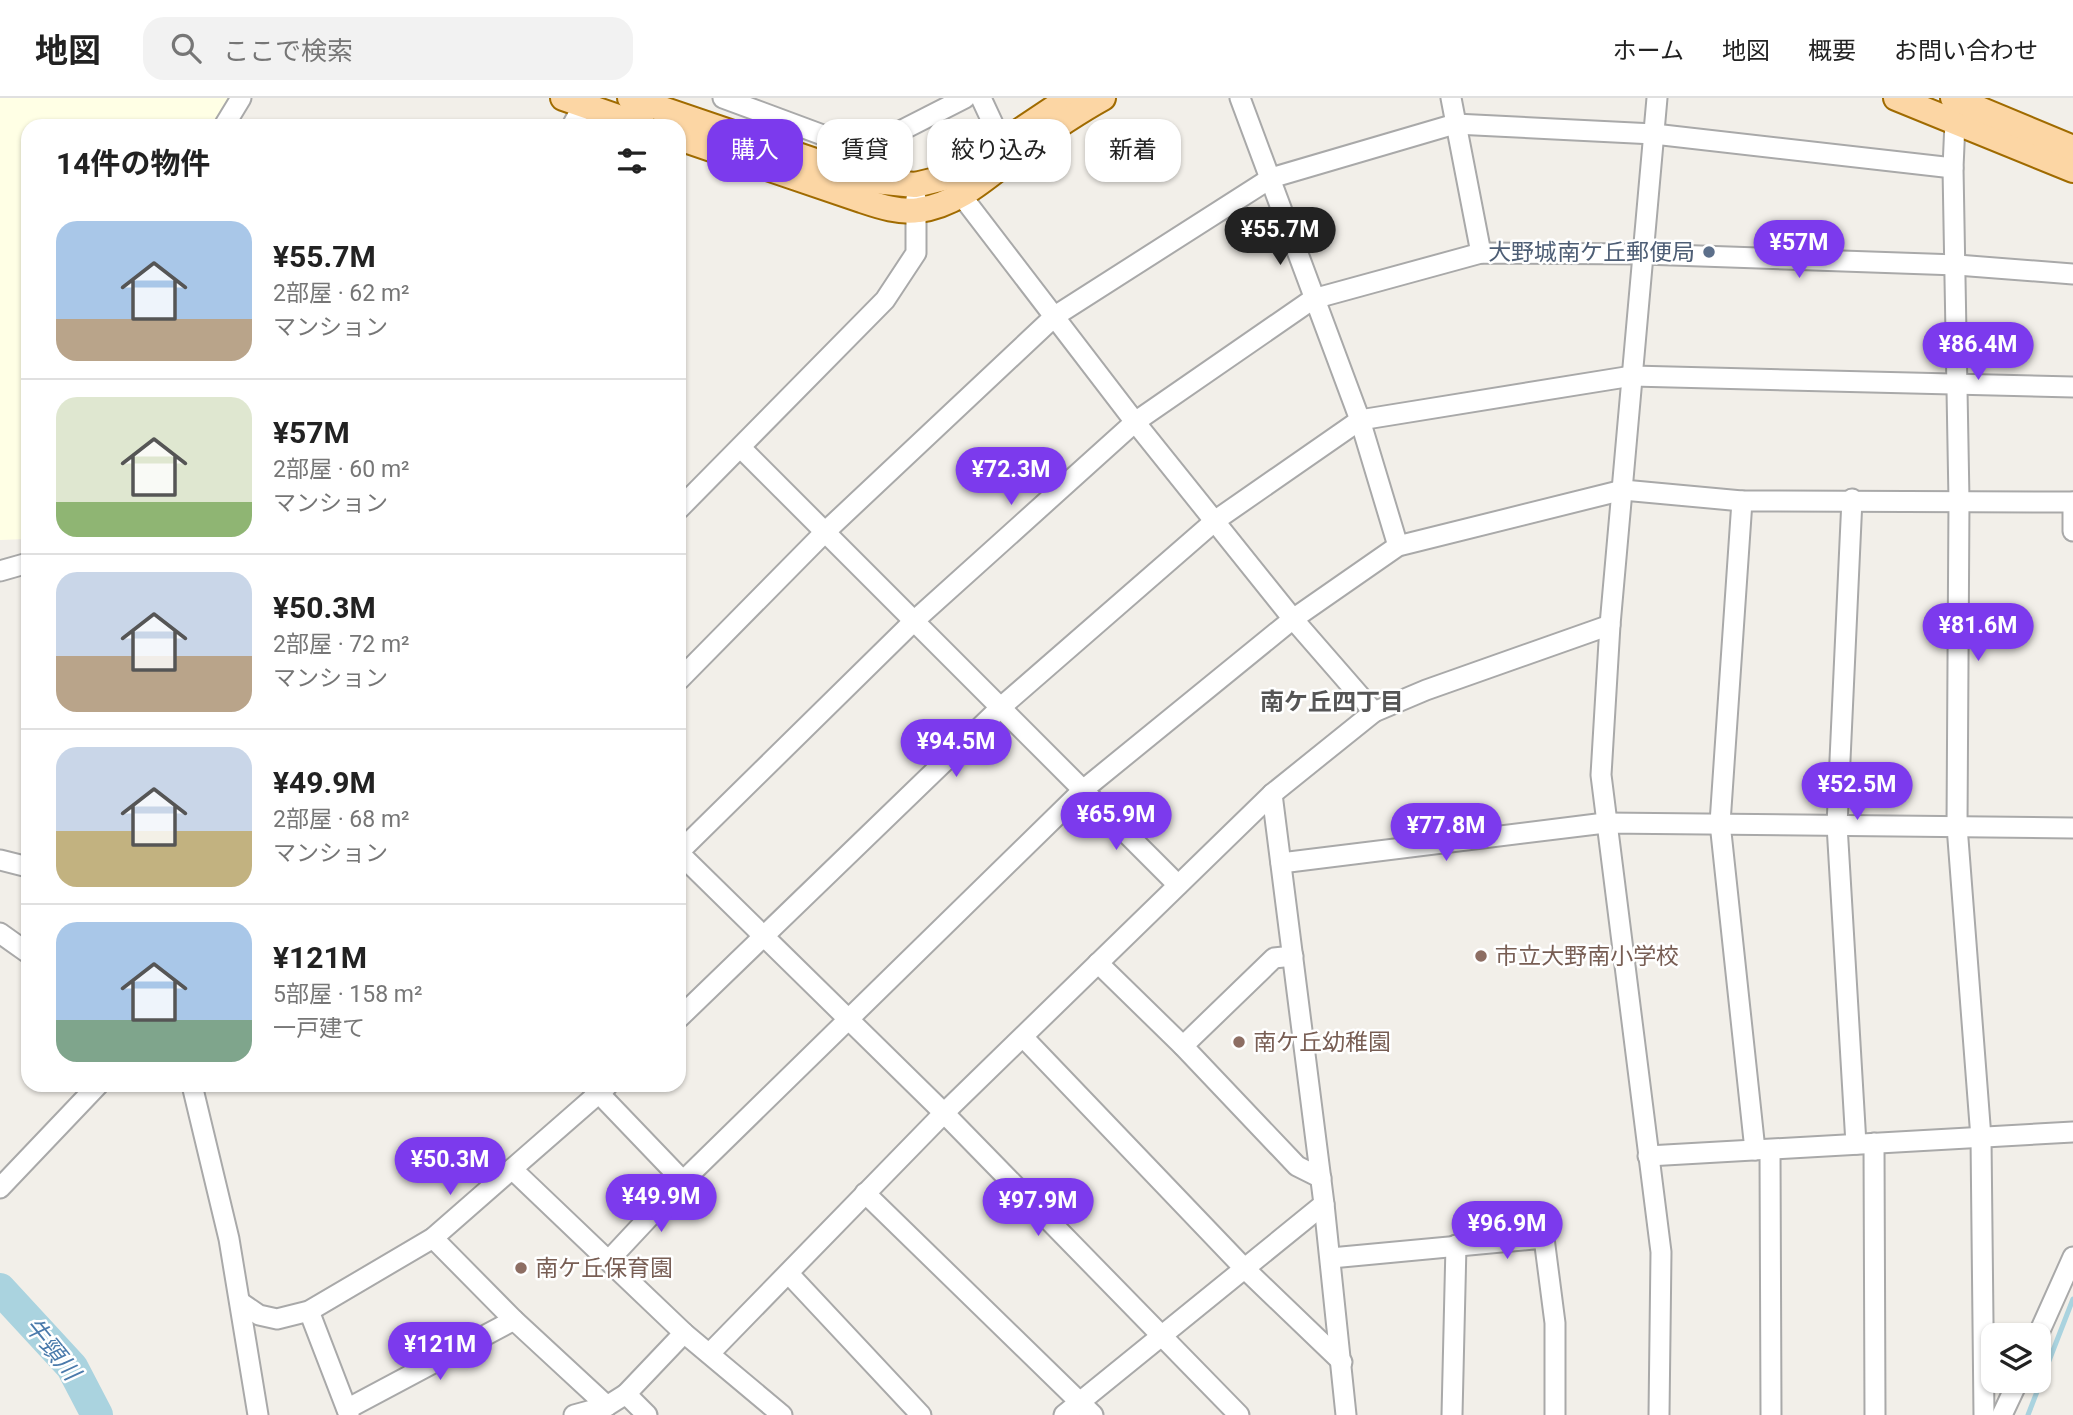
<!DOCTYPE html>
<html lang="ja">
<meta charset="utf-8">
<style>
:root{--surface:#fff;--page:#f2f2f2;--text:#222;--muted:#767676;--line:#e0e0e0;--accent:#7c3aed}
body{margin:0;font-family:Roboto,"Noto Sans JP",sans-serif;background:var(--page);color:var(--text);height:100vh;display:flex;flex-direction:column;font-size:26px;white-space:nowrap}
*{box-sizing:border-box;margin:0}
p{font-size:23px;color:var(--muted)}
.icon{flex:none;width:38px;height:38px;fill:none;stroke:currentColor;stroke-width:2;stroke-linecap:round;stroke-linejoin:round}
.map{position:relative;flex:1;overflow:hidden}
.side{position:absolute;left:21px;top:21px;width:665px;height:973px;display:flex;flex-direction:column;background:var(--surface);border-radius:21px;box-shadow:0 2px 5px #0004}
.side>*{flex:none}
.guide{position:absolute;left:707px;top:21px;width:665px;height:63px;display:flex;gap:14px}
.tools{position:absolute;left:1981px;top:1225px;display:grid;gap:14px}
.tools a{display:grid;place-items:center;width:70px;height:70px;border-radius:14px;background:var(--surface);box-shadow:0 2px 5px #0004;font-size:35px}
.price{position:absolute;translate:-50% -60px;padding:0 16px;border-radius:24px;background:var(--accent);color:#fff;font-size:23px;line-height:46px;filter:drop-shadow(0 2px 4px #0008)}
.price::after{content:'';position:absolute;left:50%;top:42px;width:21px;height:16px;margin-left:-10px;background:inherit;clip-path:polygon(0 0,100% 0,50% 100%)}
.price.active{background:#222;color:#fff}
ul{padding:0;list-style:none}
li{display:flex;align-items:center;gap:21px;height:175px;padding:0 35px}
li+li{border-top:2px solid var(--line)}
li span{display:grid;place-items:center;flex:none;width:196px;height:140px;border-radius:21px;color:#555}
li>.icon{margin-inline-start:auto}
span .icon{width:84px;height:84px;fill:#fffc;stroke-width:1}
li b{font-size:30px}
h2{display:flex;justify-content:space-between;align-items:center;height:84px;padding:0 35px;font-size:30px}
.tag{padding:0 24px;border-radius:21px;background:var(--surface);box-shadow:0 2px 5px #0004;font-size:24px;line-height:63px}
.tag.active{background:var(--accent);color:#fff}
header{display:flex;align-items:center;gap:42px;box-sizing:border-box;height:98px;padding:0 35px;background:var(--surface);border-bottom:2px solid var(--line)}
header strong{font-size:33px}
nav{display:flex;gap:38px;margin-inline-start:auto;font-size:24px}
.search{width:490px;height:63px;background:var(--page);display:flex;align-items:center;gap:18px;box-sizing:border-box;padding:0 24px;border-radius:21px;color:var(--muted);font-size:26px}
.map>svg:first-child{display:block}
.education{fill:#ffffe5}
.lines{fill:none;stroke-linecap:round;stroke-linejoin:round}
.stream{stroke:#aad3df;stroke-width:5}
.river{stroke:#aad3df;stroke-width:32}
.minor-casing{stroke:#a9a9a9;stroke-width:23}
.major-casing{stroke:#a06b00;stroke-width:28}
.minor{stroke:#fff;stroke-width:19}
.major{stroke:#fcd6a4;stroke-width:24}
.service-dot{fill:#5c6f8a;stroke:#fff;stroke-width:2.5}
.education-dot{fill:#8d6e63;stroke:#fff;stroke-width:2.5}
.labels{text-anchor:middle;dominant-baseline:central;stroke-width:5;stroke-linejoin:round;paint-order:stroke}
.service-label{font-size:23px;fill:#4e5e75;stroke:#fff;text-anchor:end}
.education-label{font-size:23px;fill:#785e54;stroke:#fff;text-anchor:start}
.neighbourhood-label{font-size:24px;font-weight:bold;fill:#555;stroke:#fff}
.water-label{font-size:24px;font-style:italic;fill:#4a7aab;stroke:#fff}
</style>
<header>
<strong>地図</strong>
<div class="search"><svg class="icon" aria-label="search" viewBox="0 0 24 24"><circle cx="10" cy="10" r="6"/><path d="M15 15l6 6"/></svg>ここで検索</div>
<nav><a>ホーム</a><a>地図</a><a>概要</a><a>お問い合わせ</a></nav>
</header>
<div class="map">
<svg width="2073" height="1317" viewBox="0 0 2073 1317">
<rect width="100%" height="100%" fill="#f2efe9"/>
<!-- education -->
<path class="education" d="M0,0H230L210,28H28V441L0,442Z"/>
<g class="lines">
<!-- stream -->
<path class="stream" d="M2028,1317L2073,1201"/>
<!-- river -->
<path class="river" d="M0,1191L72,1269L97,1317"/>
<defs>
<g id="minor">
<path d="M723,0L863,52L965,0"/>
<path d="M981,0L1002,45"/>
<path d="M1240,0L1360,322L1398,448"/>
<path d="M1451,0L1481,155"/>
<path d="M1657,0L1610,527L1601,677L1661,1154L1659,1317"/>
<path d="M1955,24L1953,70L1959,402L1957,728L1981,1040L1984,1317"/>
<path d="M224,28L241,0"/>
<path d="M572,28L587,0"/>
<path d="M956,86L961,97L1135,324L1293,521L1374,614"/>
<path d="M741,350L1178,787"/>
<path d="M1852,401L1837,727L1856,1046"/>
<path d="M1742,403L1720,725L1755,1052"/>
<path d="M2073,404V433"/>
<path d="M679,411L885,202L916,155V100"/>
<path d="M0,473L28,465"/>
<path d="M679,582L825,434L1055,218L1271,80L1455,26L1654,36L1953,70"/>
<path d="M679,754L914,523L1135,324L1313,201L1481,155L1643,156L1957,167L2073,176"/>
<path d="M679,755L944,1015L1239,1317"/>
<path d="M0,762L28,769"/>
<path d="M1281,765L1605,725L2073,730"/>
<path d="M0,835L28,855"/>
<path d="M1098,865L1183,948L1297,1068L1321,1080"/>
<path d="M679,920L1000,610L1216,422L1360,322L1632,278L2073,289"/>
<path d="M1023,939L1244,1170L1342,1264"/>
<path d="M1183,948L1274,860L1293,858"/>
<path d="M192,987L229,1141L258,1317"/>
<path d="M591,987L683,1083L1083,692L1293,521L1398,448L1623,392L1742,403L2073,404"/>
<path d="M1874,1045L1875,1317"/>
<path d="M1770,1052L1771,1317"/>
<path d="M1648,1058L2073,1034"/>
<path d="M512,1071L684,1235L782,1317"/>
<path d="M0,1090L98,987"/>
<path d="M865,1095L1093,1317"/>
<path d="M1324,1106L1346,1317"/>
<path d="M433,1140L514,1222L607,1308"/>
<path d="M1331,1160L1544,1140L1555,1225V1317"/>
<path d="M610,1161L683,1083"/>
<path d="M789,1176L921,1317"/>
<path d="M240,1204L259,1217L277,1221L309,1213L433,1140L607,988"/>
<path d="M309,1213L349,1317"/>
<path d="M2038,1237L2073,1159"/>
<path d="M711,1254L944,1015L1272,696L1374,614L1426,592L1610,527"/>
<path d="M626,1296L684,1235"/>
<path d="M347,1311L514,1222"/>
<path d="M574,1317L607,1308L626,1296L647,1317"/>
<path d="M1064,1317L1324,1106L1272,696"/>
<path d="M1452,1317L1456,1147"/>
<path d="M2002,1317L2018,1283"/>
</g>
<g id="major">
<path d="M563,0L644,28"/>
<path d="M630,0L874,83L915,87L952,78L1069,0"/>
<path d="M1896,0L2073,72"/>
<path d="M1953,0L2073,50"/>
<path d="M679,40L861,102C879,108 899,115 919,112C959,107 990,76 1021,53C1048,34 1074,16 1103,0"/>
</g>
</defs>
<!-- minor casing -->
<use href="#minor" class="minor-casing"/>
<!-- major casing -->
<use href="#major" class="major-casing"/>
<!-- minor -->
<use href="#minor" class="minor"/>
<!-- major -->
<use href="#major" class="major"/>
</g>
<!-- markers -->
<circle class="service-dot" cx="1709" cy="154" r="7"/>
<g class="education-dot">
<circle cx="1481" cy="858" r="7"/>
<circle cx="1239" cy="944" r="7"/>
<circle cx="521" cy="1170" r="7"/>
</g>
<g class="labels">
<!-- service labels -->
<g class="service-label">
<text x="1695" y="154">大野城南ケ丘郵便局</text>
</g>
<!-- education labels -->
<g class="education-label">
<text x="1495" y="858">市立大野南小学校</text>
<text x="1253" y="944">南ケ丘幼稚園</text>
<text x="535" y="1170">南ケ丘保育園</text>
</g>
<!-- neighbourhood labels -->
<g class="neighbourhood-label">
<text x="1332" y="604">南ケ丘四丁目</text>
</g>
<!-- water labels -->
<g class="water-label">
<text transform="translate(52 1251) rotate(51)">牛頸川</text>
</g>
</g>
</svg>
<div class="tools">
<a><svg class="icon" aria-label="layers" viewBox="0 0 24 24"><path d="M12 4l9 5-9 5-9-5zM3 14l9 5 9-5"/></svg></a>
</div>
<b class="price active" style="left:1280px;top:169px">¥55.7M</b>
<b class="price" style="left:1799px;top:182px">¥57M</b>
<b class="price" style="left:1978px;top:284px">¥86.4M</b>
<b class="price" style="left:1011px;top:409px">¥72.3M</b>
<b class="price" style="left:1978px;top:565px">¥81.6M</b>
<b class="price" style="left:956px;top:681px">¥94.5M</b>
<b class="price" style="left:1857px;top:724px">¥52.5M</b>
<b class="price" style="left:1116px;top:754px">¥65.9M</b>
<b class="price" style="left:1446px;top:765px">¥77.8M</b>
<b class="price" style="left:450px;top:1099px">¥50.3M</b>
<b class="price" style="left:661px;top:1136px">¥49.9M</b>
<b class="price" style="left:1038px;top:1140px">¥97.9M</b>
<b class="price" style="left:1507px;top:1163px">¥96.9M</b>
<b class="price" style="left:440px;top:1284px">¥121M</b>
<div class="guide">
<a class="tag active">購入</a>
<a class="tag">賃貸</a>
<a class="tag">絞り込み</a>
<a class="tag">新着</a>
</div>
<section class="side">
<h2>14件の物件<svg class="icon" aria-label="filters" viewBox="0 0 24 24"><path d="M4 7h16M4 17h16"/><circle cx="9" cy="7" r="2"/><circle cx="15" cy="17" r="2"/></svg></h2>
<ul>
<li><span style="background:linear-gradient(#a9c7e8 70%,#b9a48a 0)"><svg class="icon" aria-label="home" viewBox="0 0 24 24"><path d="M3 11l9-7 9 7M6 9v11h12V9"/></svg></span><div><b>¥55.7M</b><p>2部屋 · 62 m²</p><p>マンション</p></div></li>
<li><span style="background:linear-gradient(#dfe7d0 75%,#8fb573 0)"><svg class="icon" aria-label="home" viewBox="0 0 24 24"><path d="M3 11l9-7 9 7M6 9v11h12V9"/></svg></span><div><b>¥57M</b><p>2部屋 · 60 m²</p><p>マンション</p></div></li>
<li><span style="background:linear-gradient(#c9d6e8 60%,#b9a48a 0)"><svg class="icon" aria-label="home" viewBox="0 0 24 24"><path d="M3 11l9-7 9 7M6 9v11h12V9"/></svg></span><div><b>¥50.3M</b><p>2部屋 · 72 m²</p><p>マンション</p></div></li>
<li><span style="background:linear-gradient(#c9d6e8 60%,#c2b280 0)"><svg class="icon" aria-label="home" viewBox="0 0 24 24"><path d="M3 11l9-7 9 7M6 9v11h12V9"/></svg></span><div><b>¥49.9M</b><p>2部屋 · 68 m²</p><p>マンション</p></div></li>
<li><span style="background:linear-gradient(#a9c7e8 70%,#7fa58c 0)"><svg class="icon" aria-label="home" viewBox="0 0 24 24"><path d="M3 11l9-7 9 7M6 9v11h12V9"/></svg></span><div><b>¥121M</b><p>5部屋 · 158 m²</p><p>一戸建て</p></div></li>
</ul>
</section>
</div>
